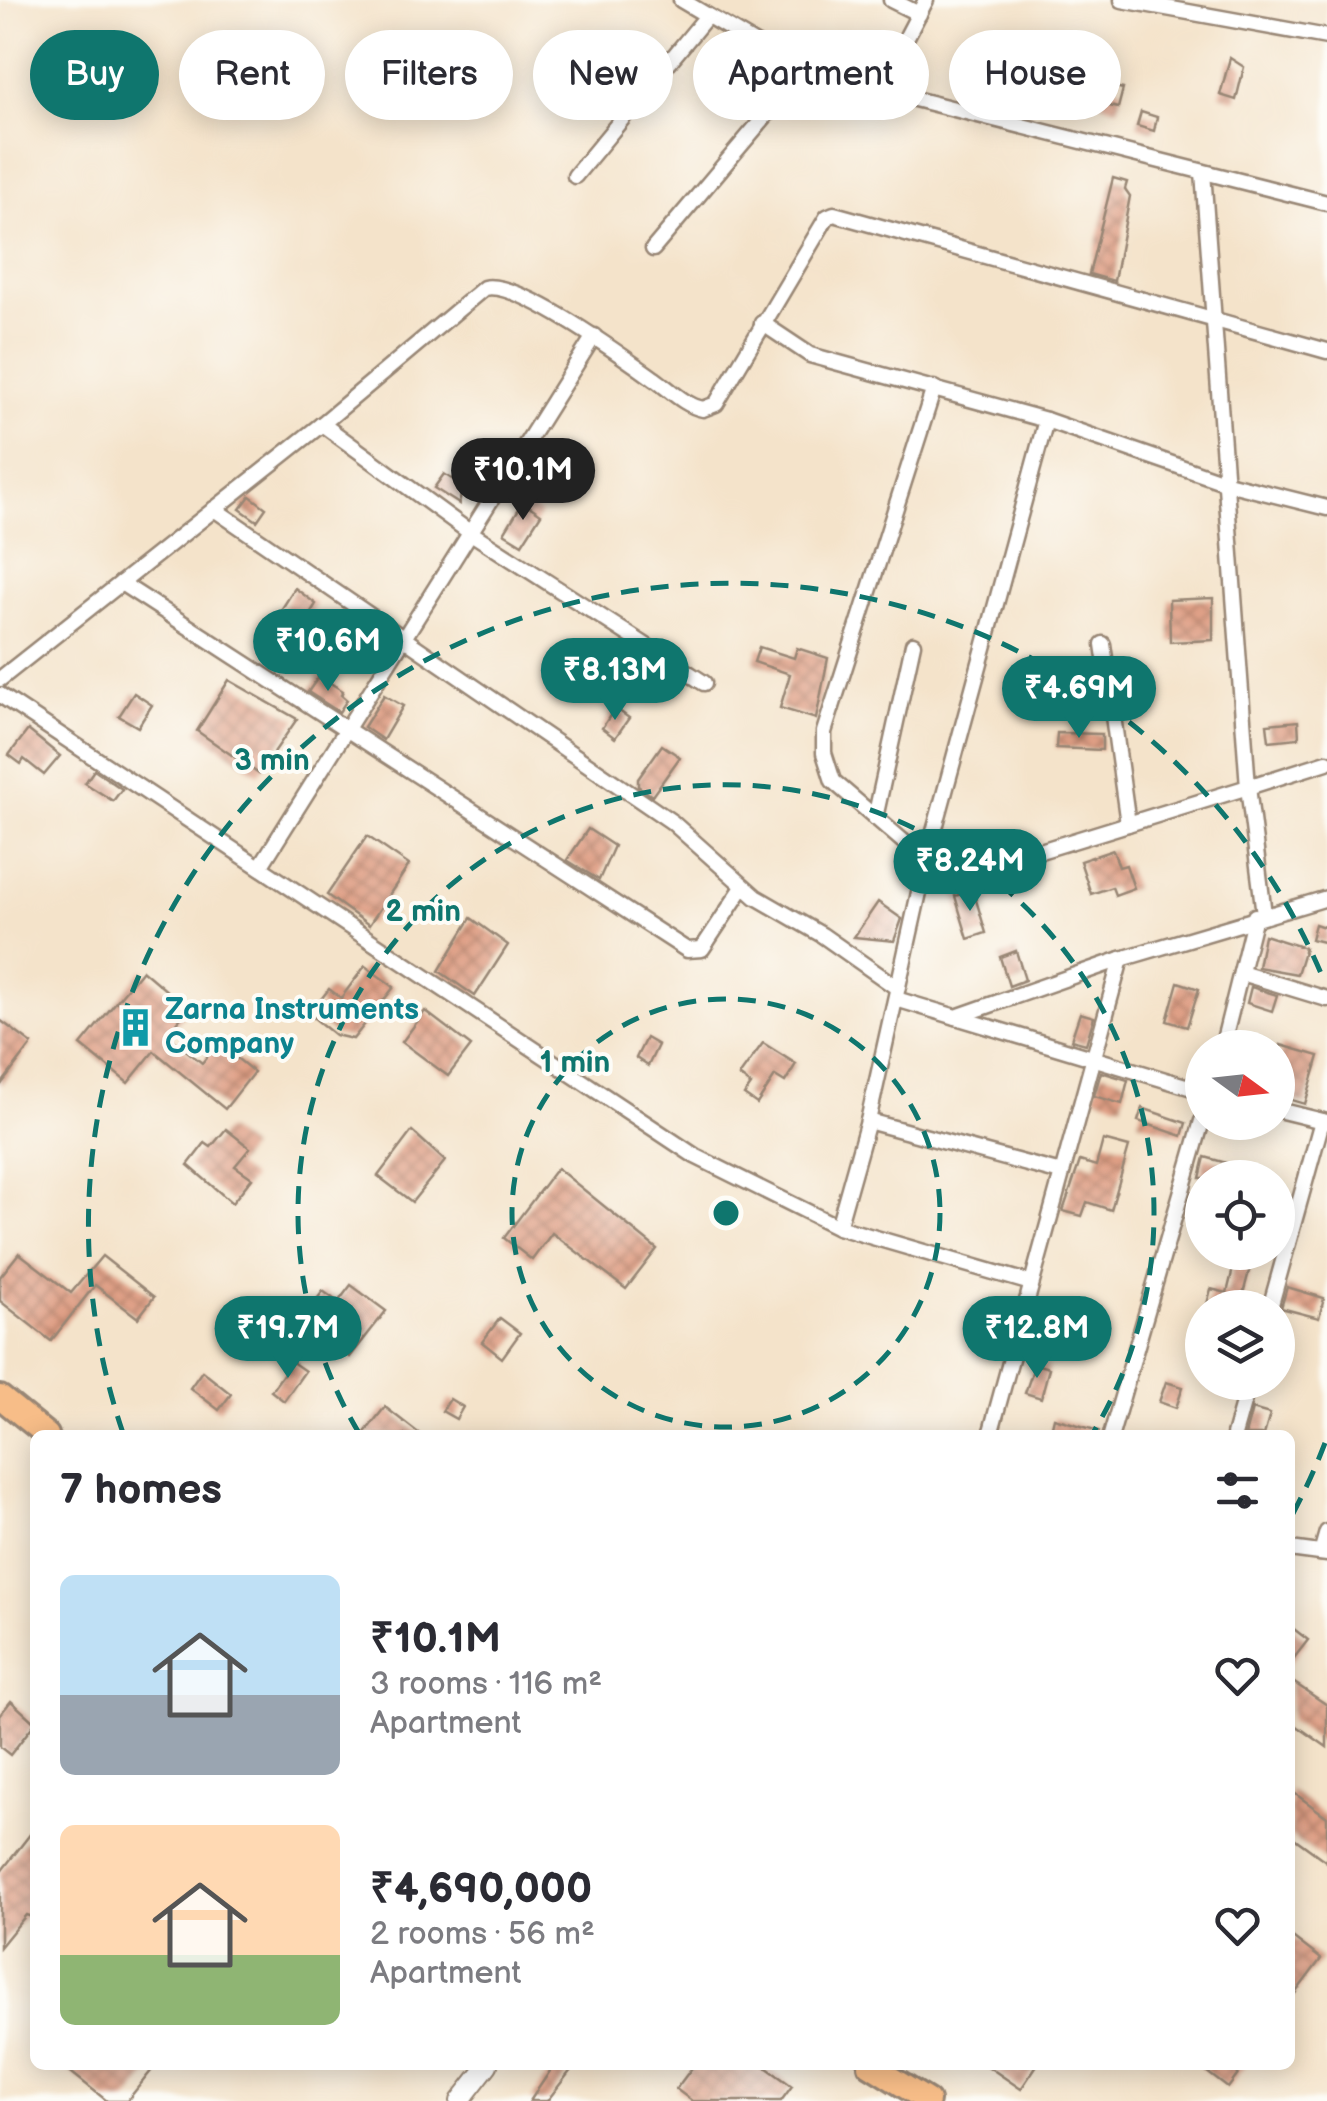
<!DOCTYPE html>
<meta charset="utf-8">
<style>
:root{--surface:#fff;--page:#f2f2f3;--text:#2b2b33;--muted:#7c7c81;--accent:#0f766e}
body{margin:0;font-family:"Balsamiq Sans",sans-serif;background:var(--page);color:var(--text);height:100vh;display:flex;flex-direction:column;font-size:38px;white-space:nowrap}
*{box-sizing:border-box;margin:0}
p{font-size:32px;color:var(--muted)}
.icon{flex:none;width:55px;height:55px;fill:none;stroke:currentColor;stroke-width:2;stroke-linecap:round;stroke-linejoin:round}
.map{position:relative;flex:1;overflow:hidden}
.side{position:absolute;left:30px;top:1430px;width:1265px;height:640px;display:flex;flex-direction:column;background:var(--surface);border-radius:15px;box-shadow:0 5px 25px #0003}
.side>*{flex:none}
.banner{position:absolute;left:30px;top:30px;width:1268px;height:90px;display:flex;gap:20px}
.needle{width:65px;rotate:105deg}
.fabs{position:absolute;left:1185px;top:1030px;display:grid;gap:20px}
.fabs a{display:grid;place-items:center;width:110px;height:110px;border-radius:50%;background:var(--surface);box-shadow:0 5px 25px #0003;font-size:50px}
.price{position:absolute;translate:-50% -85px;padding:0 22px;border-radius:35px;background:var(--accent);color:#fff;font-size:32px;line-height:65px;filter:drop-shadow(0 2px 5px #0008)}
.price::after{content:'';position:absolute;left:50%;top:60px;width:30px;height:22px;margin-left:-15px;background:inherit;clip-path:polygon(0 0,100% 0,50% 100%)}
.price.current{background:#222;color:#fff}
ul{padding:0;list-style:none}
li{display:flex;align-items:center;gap:30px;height:250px;padding:0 30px}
li span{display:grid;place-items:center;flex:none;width:280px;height:200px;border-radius:15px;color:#555}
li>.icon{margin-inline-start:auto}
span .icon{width:120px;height:120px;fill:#fffc;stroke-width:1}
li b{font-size:42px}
h2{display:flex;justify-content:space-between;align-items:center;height:120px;padding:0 30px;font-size:42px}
.tag{padding:0 35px;border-radius:45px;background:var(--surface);box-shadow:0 5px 25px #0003;font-size:35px;line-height:90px}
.tag.current{background:var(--accent);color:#fff}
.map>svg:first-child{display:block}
.building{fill:url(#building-cross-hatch)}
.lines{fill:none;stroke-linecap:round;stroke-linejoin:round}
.minor-casing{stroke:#988674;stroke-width:19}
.tertiary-casing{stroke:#988674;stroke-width:22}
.primary-casing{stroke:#988674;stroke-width:28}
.minor{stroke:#fff;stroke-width:14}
.tertiary{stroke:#fff;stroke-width:18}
.primary{stroke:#f7bd88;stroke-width:22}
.ring{fill:none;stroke:#0f766e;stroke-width:5;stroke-dasharray:18 12}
.labels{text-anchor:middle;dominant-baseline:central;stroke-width:8;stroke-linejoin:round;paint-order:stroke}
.culture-label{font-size:30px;font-weight:bold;fill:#0d838f;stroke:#fdfcf7;text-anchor:start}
.centre{fill:#0f766e;stroke:#fdfcf7;stroke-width:5}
.ring-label{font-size:30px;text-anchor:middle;font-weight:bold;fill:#0f766e;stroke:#fdfcf7;stroke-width:8;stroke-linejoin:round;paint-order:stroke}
</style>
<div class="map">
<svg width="1327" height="2101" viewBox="0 0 1327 2101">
<defs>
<pattern id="building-cross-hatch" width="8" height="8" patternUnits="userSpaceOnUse" patternTransform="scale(2.5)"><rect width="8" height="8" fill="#df9f85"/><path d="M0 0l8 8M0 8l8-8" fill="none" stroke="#b6826c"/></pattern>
</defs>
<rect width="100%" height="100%" fill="#fdfcf7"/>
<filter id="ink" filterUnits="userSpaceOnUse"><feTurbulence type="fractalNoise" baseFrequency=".01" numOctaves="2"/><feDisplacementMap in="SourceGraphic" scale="20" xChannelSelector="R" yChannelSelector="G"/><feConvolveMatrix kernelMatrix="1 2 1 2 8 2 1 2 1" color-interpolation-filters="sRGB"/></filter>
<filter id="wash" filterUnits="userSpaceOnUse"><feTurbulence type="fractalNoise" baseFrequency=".0048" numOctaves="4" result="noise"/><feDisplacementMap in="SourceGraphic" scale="40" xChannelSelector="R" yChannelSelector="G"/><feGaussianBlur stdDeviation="2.25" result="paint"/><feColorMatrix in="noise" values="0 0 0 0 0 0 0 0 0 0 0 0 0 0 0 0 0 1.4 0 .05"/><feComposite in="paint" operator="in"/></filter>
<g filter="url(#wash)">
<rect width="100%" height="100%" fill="#f4e3ca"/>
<g id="blocks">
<!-- building -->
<g class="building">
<path d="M1230,58L1244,67L1236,100L1220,95Z"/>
<path d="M1106,85L1123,89L1118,108L1101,104Z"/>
<path d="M1141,112L1157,117L1154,131L1137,126Z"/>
<path d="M1113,178L1127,182L1125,189L1130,196L1114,281L1089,274Z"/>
<path d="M444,474L463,486L459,504L434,488Z"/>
<path d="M250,496L266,508L257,521L240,509Z"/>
<path d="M523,502L541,514L522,544L504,533Z"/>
<path d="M295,588L316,604L298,633L276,618Z"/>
<path d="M1213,598V640L1170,642L1169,600Z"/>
<path d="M759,647L794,658L797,648L828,658L816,719L780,708L790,674L754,662Z"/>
<path d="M319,676L343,691L341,695L347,700L339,712L308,692Z"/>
<path d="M229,680L297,719L259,774L197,731Z"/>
<path d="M134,693L152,705L138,727L119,716Z"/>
<path d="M384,695L403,706L383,740L364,727Z"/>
<path d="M615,708L629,718L615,738L602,728Z"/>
<path d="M1298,721L1299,738L1269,741L1267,724Z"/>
<path d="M28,730L60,756L44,775L24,759L21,764L9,755Z"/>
<path d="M1057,733L1102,734V750L1056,748Z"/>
<path d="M662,745L680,757L652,796L638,786V779Z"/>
<path d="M94,770L122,789L113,801L85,783Z"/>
<path d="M588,829L614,846L599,880L567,860Z"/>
<path d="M367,836L409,865L369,925L327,895Z"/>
<path d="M1113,850L1119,867L1126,865L1134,888L1115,895L1112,887L1091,894L1080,861Z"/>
<path d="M973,890L986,933L968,939L955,896Z"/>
<path d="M878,902L902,919L894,941L854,937Z"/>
<path d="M471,918L508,945L475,996L439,971Z"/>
<path d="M1315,924L1327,928V943L1311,939Z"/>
<path d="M1264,935L1305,948L1297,974L1258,967Z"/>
<path d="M1016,951L1025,980L1009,986L1000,957Z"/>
<path d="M365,966L394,987L353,1039L335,1035L314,1018L322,1007L318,1003L329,989L341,998Z"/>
<path d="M142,970L188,1009L167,1035L202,1063L218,1043L254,1072L225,1109L154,1051L128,1083L81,1045Z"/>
<path d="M1178,982L1199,989L1187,1027L1167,1021Z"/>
<path d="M1251,987L1277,995L1272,1011L1247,1003Z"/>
<path d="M425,1011L471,1046L448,1076L402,1042Z"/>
<path d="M1080,1013L1094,1017L1086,1044L1071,1040Z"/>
<path d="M0,1020L32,1044L0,1086Z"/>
<path d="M646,1038L658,1045L648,1066L636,1058Z"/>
<path d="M763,1043L796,1064L785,1082L775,1076L757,1104L744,1095L751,1085L739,1076Z"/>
<path d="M1281,1045L1319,1056L1305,1104L1278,1096Z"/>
<path d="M1101,1072L1128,1080L1122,1104L1094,1096Z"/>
<path d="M1142,1108L1186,1123L1182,1136L1138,1121Z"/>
<path d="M226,1129L250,1148L235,1166L252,1178L232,1203L188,1165L205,1143L211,1147Z"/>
<path d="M412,1131L445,1161L412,1202L378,1176Z"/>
<path d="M1103,1140L1129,1147L1111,1210L1087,1202L1082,1216L1063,1211L1080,1161L1096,1166Z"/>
<path d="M1205,1157L1262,1173L1261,1178H1200Z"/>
<path d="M557,1168L657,1249L626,1289L552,1233L532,1260L504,1238Z"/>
<path d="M1237,1252H1254L1242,1298L1260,1303V1308H1206L1211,1289L1227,1293Z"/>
<path d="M19,1253L71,1293L102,1256L154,1297L138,1318L95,1285L51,1341L0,1301V1277Z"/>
<path d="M351,1285L386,1311L350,1357L301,1321L323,1291L338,1302Z"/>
<path d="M1287,1287L1324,1298L1319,1318L1281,1308Z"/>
<path d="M500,1318L520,1333L502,1358L482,1342Z"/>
<path d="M292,1362L305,1371L284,1401L271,1391Z"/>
<path d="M1035,1364L1049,1368L1041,1398L1025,1393Z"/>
<path d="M202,1371L231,1394L219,1410L190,1388Z"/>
<path d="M1166,1382L1183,1387L1176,1408L1159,1402Z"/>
<path d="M450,1399L463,1407L456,1419L442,1411Z"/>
<path d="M385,1407L421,1435H363Z"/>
<path d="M1252,1409L1270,1414L1264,1435H1245Z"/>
<path d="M1054,1418L1099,1431L1098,1435H1050Z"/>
<path d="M1290,1626L1308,1640L1290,1663Z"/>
<path d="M1290,1680L1327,1705V1747L1290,1721Z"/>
<path d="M11,1701L35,1723L10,1755L0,1747V1715Z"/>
<path d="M1290,1790L1327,1817V1862L1290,1835Z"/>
<path d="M35,1828V1918L26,1915L0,1947V1873Z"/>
<path d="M1290,1935L1321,1959L1290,2000Z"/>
<path d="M62,2065H156L127,2101H107Z"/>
<path d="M554,2065H575L547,2101H530Z"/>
<path d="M694,2065H763L792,2086L781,2101H692L676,2089Z"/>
<path d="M986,2065H1037L1021,2089Z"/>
<path d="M1198,2065H1245L1228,2088Z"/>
</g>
</g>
</g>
<g filter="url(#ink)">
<use href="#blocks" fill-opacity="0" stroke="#988674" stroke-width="2.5"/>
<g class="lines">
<defs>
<g id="minor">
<path d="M681,0L776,56L879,90"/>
<path d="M891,0L919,14"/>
<path d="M926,0L879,90L1327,203"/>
<path d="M1122,0L1327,37"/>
<path d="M1203,172L1248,787L1327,762"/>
<path d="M575,176L707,16"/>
<path d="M653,249L806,68"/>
<path d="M762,323L810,355L1046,420L1227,483L1327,508"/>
<path d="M934,388L824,732V753L833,781L926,861L868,1121L838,1227L1031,1283"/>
<path d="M322,424L468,531L704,683"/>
<path d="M214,509L672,822L756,897L822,935L896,987"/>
<path d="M121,583L687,950L702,949L743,887"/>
<path d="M1103,644L1128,824"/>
<path d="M0,679L322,424L484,288C518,279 625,358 656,380C670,390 686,406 703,409L716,404L827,217L834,214L1327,351"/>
<path d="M0,695L695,1156L838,1227"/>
<path d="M875,818L913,644"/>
<path d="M926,861L1046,420"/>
<path d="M260,867L594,336"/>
<path d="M920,888L1248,787L1264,914"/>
<path d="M1241,973L1327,999"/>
<path d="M896,999L1202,1091"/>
<path d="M956,1017L1121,959L1327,898"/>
<path d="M1222,1048L1255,916"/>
<path d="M1278,1110L1327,1122"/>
<path d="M868,1121L1061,1173"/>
<path d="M1270,1308L1322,1121"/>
<path d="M990,1435L1121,959"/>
<path d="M1111,1435L1202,1121"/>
<path d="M1234,1435L1249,1382"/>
<path d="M1290,1549L1327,1554"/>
<path d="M1321,1553L1327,1532"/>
</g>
<path id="tertiary" d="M460,2101L488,2065"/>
<g id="primary">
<path d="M0,1397L47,1435"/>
<path d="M870,2065L928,2101"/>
</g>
</defs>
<!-- minor casing -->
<use href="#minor" class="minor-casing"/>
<!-- tertiary casing -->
<use href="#tertiary" class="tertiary-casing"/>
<!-- primary casing -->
<use href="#primary" class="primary-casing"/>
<!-- minor -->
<use href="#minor" class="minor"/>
<!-- tertiary -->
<use href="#tertiary" class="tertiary"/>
<!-- primary -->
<use href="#primary" class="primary"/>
</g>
</g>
<!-- distance rings -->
<g class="ring">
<circle cx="726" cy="1213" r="214"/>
<path d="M359 1433A428 428 0 1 1 1093 1433"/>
<path d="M1325 1443A642 642 0 0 1 1290 1519M123 1433A642 642 0 0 1 1325 983"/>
</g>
<!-- icons -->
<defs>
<symbol id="building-bare" viewBox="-9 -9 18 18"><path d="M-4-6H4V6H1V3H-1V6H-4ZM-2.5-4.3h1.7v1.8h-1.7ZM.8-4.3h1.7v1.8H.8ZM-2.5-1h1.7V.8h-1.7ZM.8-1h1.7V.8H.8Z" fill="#0f9aa8" stroke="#fdfcf7" stroke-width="2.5" paint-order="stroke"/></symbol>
</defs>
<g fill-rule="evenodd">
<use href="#building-bare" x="108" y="1000" width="55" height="55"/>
</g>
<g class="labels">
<!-- culture labels -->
<g class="culture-label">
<text x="165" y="1010">Zarna Instruments<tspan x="165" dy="34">Company</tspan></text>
</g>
</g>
<circle cx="726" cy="1213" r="15" class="centre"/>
<g class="ring-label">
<text x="272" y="770">3 min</text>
<text x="423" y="921">2 min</text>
<text x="575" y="1072">1 min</text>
</g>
</svg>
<div class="fabs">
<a><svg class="needle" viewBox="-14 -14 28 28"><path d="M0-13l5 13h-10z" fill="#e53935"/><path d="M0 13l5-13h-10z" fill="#7c7c81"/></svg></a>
<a><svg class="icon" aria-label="locate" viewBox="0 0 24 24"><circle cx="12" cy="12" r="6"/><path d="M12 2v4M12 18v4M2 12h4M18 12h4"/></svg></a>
<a><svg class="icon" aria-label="layers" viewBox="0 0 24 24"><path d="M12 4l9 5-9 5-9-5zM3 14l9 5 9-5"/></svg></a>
</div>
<b class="price current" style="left:523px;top:523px">₹10.1M</b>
<b class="price" style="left:328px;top:694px">₹10.6M</b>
<b class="price" style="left:615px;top:723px">₹8.13M</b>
<b class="price" style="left:1079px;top:741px">₹4.69M</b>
<b class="price" style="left:970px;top:914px">₹8.24M</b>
<b class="price" style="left:288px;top:1381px">₹19.7M</b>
<b class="price" style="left:1037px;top:1381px">₹12.8M</b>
<div class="banner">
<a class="tag current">Buy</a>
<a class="tag">Rent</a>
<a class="tag">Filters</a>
<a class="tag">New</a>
<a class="tag">Apartment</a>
<a class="tag">House</a>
</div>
<section class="side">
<h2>7 homes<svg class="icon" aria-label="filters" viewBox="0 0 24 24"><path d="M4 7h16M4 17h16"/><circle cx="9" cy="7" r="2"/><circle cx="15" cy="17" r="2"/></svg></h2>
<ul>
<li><span style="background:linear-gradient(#bfe0f5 60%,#9aa5b1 0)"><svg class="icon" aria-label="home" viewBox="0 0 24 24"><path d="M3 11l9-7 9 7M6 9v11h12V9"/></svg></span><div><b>₹10.1M</b><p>3 rooms · 116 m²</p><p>Apartment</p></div><svg class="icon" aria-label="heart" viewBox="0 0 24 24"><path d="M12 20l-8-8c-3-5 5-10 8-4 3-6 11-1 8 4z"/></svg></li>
<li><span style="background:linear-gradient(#ffd9b3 65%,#8fb573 0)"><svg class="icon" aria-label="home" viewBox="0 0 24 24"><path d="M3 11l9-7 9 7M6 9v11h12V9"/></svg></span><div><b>₹4,690,000</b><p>2 rooms · 56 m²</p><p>Apartment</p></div><svg class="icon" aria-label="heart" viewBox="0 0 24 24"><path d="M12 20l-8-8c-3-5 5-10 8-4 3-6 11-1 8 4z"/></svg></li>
</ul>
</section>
</div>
